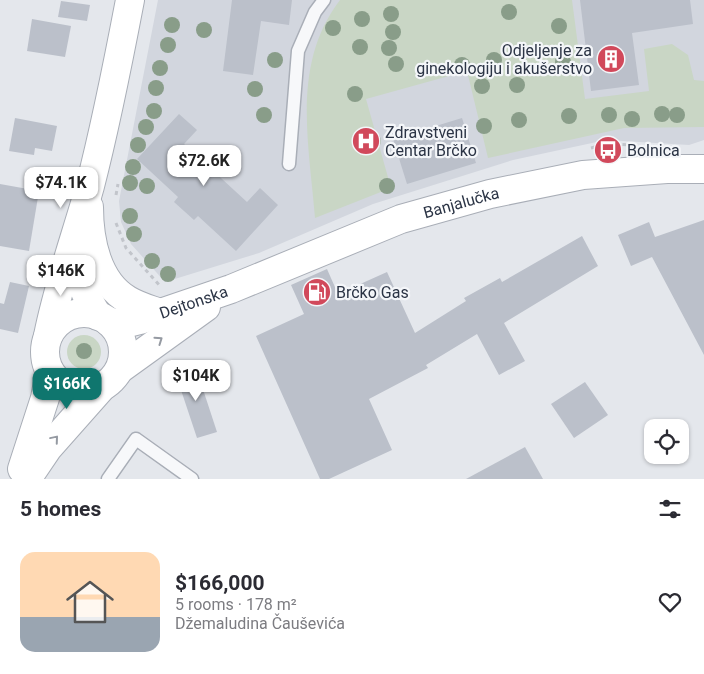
<!DOCTYPE html>
<meta charset="utf-8">
<style>
:root{--surface:#fff;--page:#f7f7f7;--text:#2b2b33;--muted:#7c7c81;--accent:#0f766e}
body{margin:0;font-family:Roboto,sans-serif;background:var(--page);color:var(--text);height:100vh;display:flex;flex-direction:column;font-size:19px;white-space:nowrap}
*{box-sizing:border-box;margin:0}
p{font-size:16px;color:var(--muted)}
.icon{flex:none;width:28px;height:28px;fill:none;stroke:currentColor;stroke-width:2;stroke-linecap:round;stroke-linejoin:round}
.map{position:relative;height:479px;overflow:hidden}
.side{display:flex;flex-direction:column;background:var(--surface);flex:1}
.side>*{flex:none}
.tools{position:absolute;left:644px;top:419px;display:grid;gap:10px}
.tools a{display:grid;place-items:center;width:45px;height:45px;border-radius:10px;background:var(--surface);box-shadow:0 1px 4px #0004;font-size:25px}
.price{position:absolute;translate:-50% -42px;padding:0 11px;border-radius:10px;background:#fff;color:#222;font-size:16px;line-height:32px;filter:drop-shadow(0 1px 2px #0008)}
.price::after{content:'';position:absolute;left:50%;top:30px;width:15px;height:11px;margin-left:-8px;background:inherit;clip-path:polygon(0 0,100% 0,50% 100%)}
.price.selected{background:var(--accent);color:#fff}
ul{padding:0;list-style:none}
li{display:flex;align-items:center;gap:15px;height:125px;padding:0 20px}
li span{display:grid;place-items:center;flex:none;width:140px;height:100px;border-radius:15px;color:#555}
li>.icon{margin-inline-start:auto}
span .icon{width:60px;height:60px;fill:#fffc;stroke-width:1}
li b{font-size:21px}
h2{display:flex;justify-content:space-between;align-items:center;height:60px;padding:0 20px;font-size:21px}
.map>svg:first-child{display:block}
.built{fill:#d2d6de}
.green{fill:#c9d6c5}
.building{fill:#bbc0ca}
.lines{fill:none;stroke-linecap:round;stroke-linejoin:round}
.service-casing{stroke:#a9aeb7;stroke-width:15}
.secondary-casing{stroke:#a9aeb7;stroke-width:30}
.path{stroke:#c2c5cb;stroke-width:3;stroke-dasharray:4 4;stroke-linecap:butt}
.service{stroke:#f7f8fa;stroke-width:12}
.secondary{stroke:#fff;stroke-width:28}
.tree{fill:#899d89}
.oneway{stroke:#959aa2}
.labels{text-anchor:middle;dominant-baseline:central;stroke-width:4.5;stroke-linejoin:round;paint-order:stroke}
.poi-label{font-size:16px;fill:#2b3445;stroke:#f4f6f9;text-anchor:start}
.street-label{font-size:16px;fill:#2b3445;stroke:#f4f6f9}
</style>
<div class="map">
<svg width="704" height="479" viewBox="0 0 704 479">
<rect width="100%" height="100%" fill="#e4e7ec"/>
<!-- built -->
<path class="built" d="M158,0H704V140L689,145L606,140L513,160L373,204L259,253L165,282L131,244L121,222L119,201Z"/>
<!-- green -->
<g class="green">
<path d="M340,0H572L585,99L649,91L644,49L672,44L688,55L694,80L704,81V127L624,128L488,158L467,71L366,99L391,188L315,218C309,143 291,64 340,0Z"/>
<circle cx="84" cy="352" r="17"/>
</g>
<!-- building -->
<g class="building">
<path d="M232,0H292L289,25L261,21L253,75L223,71Z"/>
<path d="M580,0H690L693,24L632,33L639,85L591,91Z"/>
<path d="M61,1L90,5L87,21L58,17Z"/>
<path d="M32,19L71,26L65,57L27,51Z"/>
<path d="M179,114L197,130L184,144L247,202L260,188L278,205L236,251L198,216L194,220L174,202L178,197L137,159Z"/>
<path d="M15,118L57,126L52,151L35,148L34,155L9,151Z"/>
<path d="M462,118L476,163L407,184L393,139Z"/>
<path d="M0,184L39,191L29,251L0,246Z"/>
<path d="M704,220V355L652,257L631,266L618,235L649,222L655,237Z"/>
<path d="M582,236L598,266L504,323L525,361L499,375L477,334L426,365L428,368L369,399L392,450L329,479H320L256,336L304,314L291,285L327,269L338,294L387,272L415,333L466,301L464,298L500,278L502,282Z"/>
<path d="M10,282L29,286L18,333L0,329V303L4,304Z"/>
<path d="M195,365L217,432L197,438L175,372Z"/>
<path d="M585,382L608,415L574,438L551,404Z"/>
<path d="M525,447L543,479H466Z"/>
</g>
<g class="lines">
<defs>
<g id="service">
<path d="M289,164L298,51L315,12L324,0"/>
<path d="M108,479L136,439L192,479"/>
</g>
<g id="secondary">
<path d="M89,207C89,240 97,282 128,300C138,306 149,309 160,313"/>
<path d="M74,247C78,272 83,294 98,316"/>
<circle cx="84" cy="352" r="39"/>
<path id="s1" d="M109,322L124,324L140,320L231,289L401,219L490,194L583,175L667,169H704"/>
<path d="M48,336C58,285 76,236 90,186C106,124 118,63 130,0"/>
<path d="M120,369L206,307"/>
<path d="M22,469L45,398L50,372"/>
<path d="M27,479L48,448L102,387"/>
</g>
</defs>
<!-- service casing -->
<use href="#service" class="service-casing"/>
<!-- secondary casing -->
<use href="#secondary" class="secondary-casing"/>
<!-- path -->
<g class="path">
<path d="M591,148L606,144L634,145"/>
<path d="M116,195L118,184"/>
<path d="M116,223L126,248L161,287"/>
</g>
<!-- service -->
<use href="#service" class="service"/>
<!-- secondary -->
<use href="#secondary" class="secondary"/>
</g>
<!-- trees -->
<g class="tree">
<circle cx="509" cy="12" r="8"/>
<circle cx="391" cy="14" r="8"/>
<circle cx="362" cy="19" r="8"/>
<circle cx="172" cy="25" r="8"/>
<circle cx="559" cy="26" r="8"/>
<circle cx="333" cy="28" r="8"/>
<circle cx="204" cy="30" r="8"/>
<circle cx="393" cy="32" r="8"/>
<circle cx="168" cy="45" r="8"/>
<circle cx="360" cy="47" r="8"/>
<circle cx="389" cy="48" r="8"/>
<circle cx="275" cy="60" r="8"/>
<circle cx="494" cy="60" r="8"/>
<circle cx="563" cy="62" r="8"/>
<circle cx="396" cy="64" r="8"/>
<circle cx="462" cy="65" r="8"/>
<circle cx="160" cy="68" r="8"/>
<circle cx="517" cy="85" r="8"/>
<circle cx="482" cy="86" r="8"/>
<circle cx="156" cy="88" r="8"/>
<circle cx="255" cy="89" r="8"/>
<circle cx="355" cy="94" r="8"/>
<circle cx="154" cy="111" r="8"/>
<circle cx="662" cy="114" r="8"/>
<circle cx="264" cy="115" r="8"/>
<circle cx="609" cy="115" r="8"/>
<circle cx="677" cy="115" r="8"/>
<circle cx="569" cy="116" r="8"/>
<circle cx="632" cy="119" r="8"/>
<circle cx="519" cy="120" r="8"/>
<circle cx="484" cy="126" r="8"/>
<circle cx="146" cy="127" r="8"/>
<circle cx="373" cy="141" r="8"/>
<circle cx="138" cy="145" r="8"/>
<circle cx="133" cy="167" r="8"/>
<circle cx="130" cy="183" r="8"/>
<circle cx="147" cy="186" r="8"/>
<circle cx="387" cy="186" r="8"/>
<circle cx="130" cy="216" r="8"/>
<circle cx="134" cy="234" r="8"/>
<circle cx="152" cy="261" r="8"/>
<circle cx="168" cy="274" r="8"/>
<circle cx="84" cy="351" r="8"/>
</g>
<!-- one-way arrows -->
<defs><path id="oneway-chevron" d="M-2-3.5L2.5 0L-2 3.5" fill="none" stroke-width="1.6" stroke-linecap="round" stroke-linejoin="round" transform="scale(1.25)"/></defs>
<g class="oneway">
<use href="#oneway-chevron" transform="translate(159 340) rotate(-35)"/>
<use href="#oneway-chevron" transform="translate(55 439) rotate(-50)"/>
</g>
<!-- icons -->
<defs>
<symbol id="building-disc" viewBox="-11 -11 22 22"><circle r="9.5" fill="#d1495b" stroke="#f4f6f9"/><path d="M-4-6H4V6H1V3H-1V6H-4ZM-2.5-4.3h1.7v1.8h-1.7ZM.8-4.3h1.7v1.8H.8ZM-2.5-1h1.7V.8h-1.7ZM.8-1h1.7V.8H.8Z" fill="#fff"/></symbol>
<symbol id="hospital-disc" viewBox="-11 -11 22 22"><circle r="9.5" fill="#d1495b" stroke="#f4f6f9"/><path d="M-5-5h3v3.5h4V-5h3V5h-3V1.5h-4V5h-3Z" fill="#fff"/></symbol>
<symbol id="bus-disc" viewBox="-11 -11 22 22"><circle r="9.5" fill="#d1495b" stroke="#f4f6f9"/><path d="M-5-6H5V4H4V6H2V4H-2V6H-4V4H-5ZM-3.5-4V0h7V-4ZM-3.5 1.2v1.5H-2V1.2ZM2 1.2v1.5H3.5V1.2Z" fill="#fff"/></symbol>
<symbol id="fuel-disc" viewBox="-11 -11 22 22"><circle r="9.5" fill="#d1495b" stroke="#f4f6f9"/><path d="M-5.5-6h7V0h2V4h1.3V-2.5L3-4.5l.8-.8L6-3V5H2.5V1h-1V6h-7ZM-4.2-4.7v3.2H.2V-4.7Z" fill="#fff"/></symbol>
</defs>
<g fill-rule="evenodd">
<use href="#building-disc" x="595" y="43" width="32" height="32"/>
<use href="#hospital-disc" x="350" y="125" width="32" height="32"/>
<use href="#bus-disc" x="592" y="134" width="32" height="32"/>
<use href="#fuel-disc" x="301" y="276" width="32" height="32"/>
</g>
<g class="labels">
<!-- poi labels -->
<g class="poi-label">
<text x="592" y="50" text-anchor="end">Odjeljenje za<tspan x="592" dy="18">ginekologiju i akušerstvo</tspan></text>
<text x="385" y="132">Zdravstveni<tspan x="385" dy="18">Centar Brčko</tspan></text>
<text x="627" y="150">Bolnica</text>
<text x="336" y="292">Brčko Gas</text>
</g>
<!-- street labels -->
<g class="street-label">
<text stroke="none"><textPath href="#s1" startOffset="374">Banjalučka</textPath></text>
<text stroke="none"><textPath href="#s1" startOffset="88">Dejtonska</textPath></text>
</g>
</g>
</svg>
<div class="tools">
<a><svg class="icon" aria-label="locate" viewBox="0 0 24 24"><circle cx="12" cy="12" r="6"/><path d="M12 2v4M12 18v4M2 12h4M18 12h4"/></svg></a>
</div>
<b class="price" style="left:204px;top:187px">$72.6K</b>
<b class="price" style="left:61px;top:209px">$74.1K</b>
<b class="price" style="left:61px;top:297px">$146K</b>
<b class="price" style="left:196px;top:402px">$104K</b>
<b class="price selected" style="left:67px;top:410px">$166K</b>
</div>
<section class="side">
<h2>5 homes<svg class="icon" aria-label="filters" viewBox="0 0 24 24"><path d="M4 7h16M4 17h16"/><circle cx="9" cy="7" r="2"/><circle cx="15" cy="17" r="2"/></svg></h2>
<ul>
<li><span style="background:linear-gradient(#ffd9b3 65%,#9aa5b1 0)"><svg class="icon" aria-label="home" viewBox="0 0 24 24"><path d="M3 11l9-7 9 7M6 9v11h12V9"/></svg></span><div><b>$166,000</b><p>5 rooms · 178 m²</p><p>Džemaludina Čauševića</p></div><svg class="icon" aria-label="heart" viewBox="0 0 24 24"><path d="M12 20l-8-8c-3-5 5-10 8-4 3-6 11-1 8 4z"/></svg></li>
</ul>
</section>
